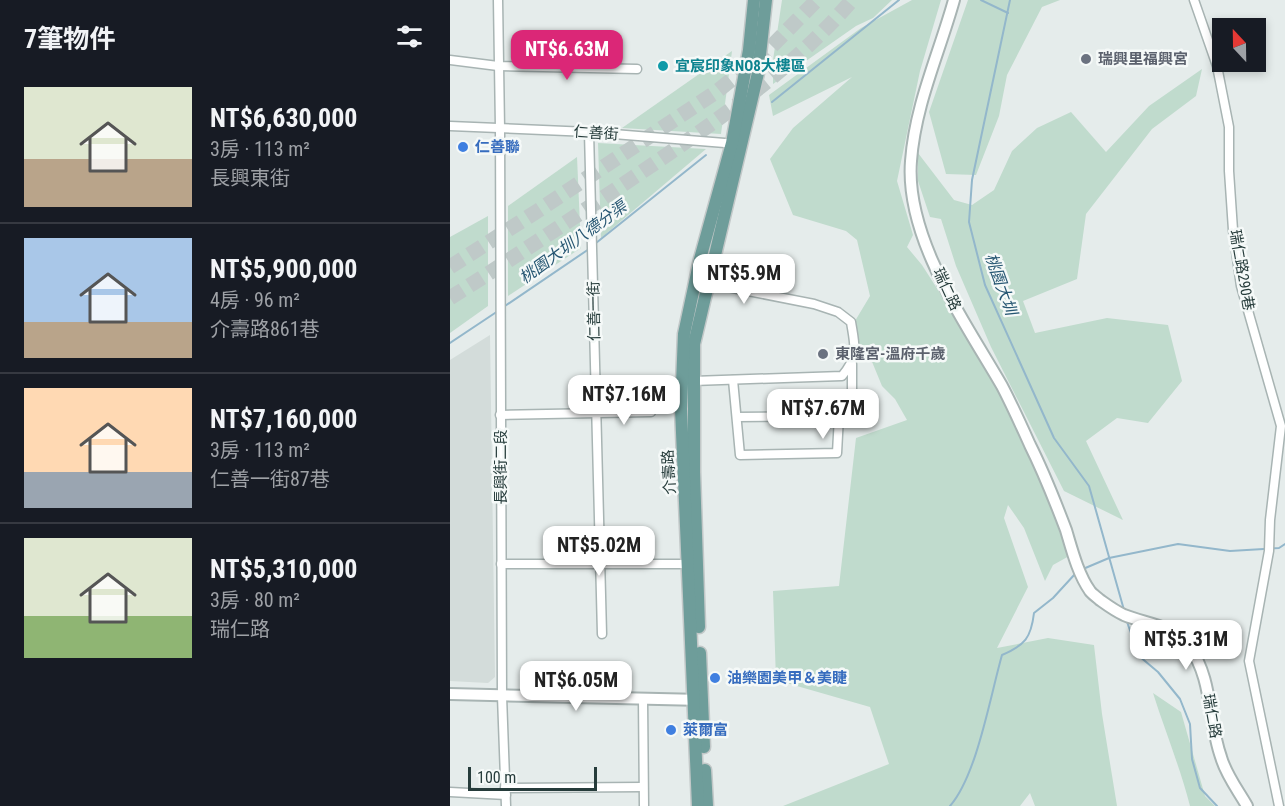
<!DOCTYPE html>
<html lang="zh-TW">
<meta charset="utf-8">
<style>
:root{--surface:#171b24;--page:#242831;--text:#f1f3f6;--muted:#9ea1a6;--line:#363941;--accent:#db2777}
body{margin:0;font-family:"Roboto Condensed","Noto Sans TC",sans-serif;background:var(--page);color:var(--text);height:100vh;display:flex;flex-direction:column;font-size:22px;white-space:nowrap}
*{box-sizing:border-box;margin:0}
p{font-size:20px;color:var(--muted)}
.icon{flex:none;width:33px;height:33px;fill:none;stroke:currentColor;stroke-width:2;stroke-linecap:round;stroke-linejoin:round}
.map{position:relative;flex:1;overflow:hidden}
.panel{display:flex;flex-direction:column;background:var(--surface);width:450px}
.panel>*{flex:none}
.needle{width:39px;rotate:338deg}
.fabs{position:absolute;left:762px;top:18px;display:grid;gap:12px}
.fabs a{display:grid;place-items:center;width:54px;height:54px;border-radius:0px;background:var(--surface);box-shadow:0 3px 9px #0003;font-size:30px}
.scale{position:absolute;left:18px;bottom:15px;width:129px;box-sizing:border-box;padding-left:6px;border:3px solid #263c3b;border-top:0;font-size:16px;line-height:21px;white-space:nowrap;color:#263c3b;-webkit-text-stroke:4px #f5f9f8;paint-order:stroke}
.price{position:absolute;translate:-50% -51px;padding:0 14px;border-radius:12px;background:#fff;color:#222;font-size:20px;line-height:39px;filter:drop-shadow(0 2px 3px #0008)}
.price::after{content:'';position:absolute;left:50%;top:36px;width:18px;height:14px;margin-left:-9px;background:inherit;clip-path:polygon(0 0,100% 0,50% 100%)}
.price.on{background:var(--accent);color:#fff}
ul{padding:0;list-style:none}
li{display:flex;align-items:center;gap:18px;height:150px;padding:0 24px}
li+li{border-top:2px solid var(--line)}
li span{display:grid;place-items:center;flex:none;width:168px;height:120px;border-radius:0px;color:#555}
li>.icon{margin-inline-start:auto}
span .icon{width:72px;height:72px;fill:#fffc;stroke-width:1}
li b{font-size:26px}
h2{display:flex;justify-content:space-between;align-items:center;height:72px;padding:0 24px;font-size:26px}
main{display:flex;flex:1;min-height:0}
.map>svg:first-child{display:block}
.built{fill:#d3dcda}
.green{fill:#c0dbcd}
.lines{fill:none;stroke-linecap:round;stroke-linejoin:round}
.stream{stroke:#93b7cb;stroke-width:2}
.motorway-tunnel{stroke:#bfc9c8;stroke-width:15;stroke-dasharray:15 8;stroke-linecap:butt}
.minor-casing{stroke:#a8b4b3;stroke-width:11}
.tertiary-casing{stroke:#a8b4b3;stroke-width:14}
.primary-casing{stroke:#c2c8c8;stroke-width:15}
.minor{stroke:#fff;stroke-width:8}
.tertiary{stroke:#fff;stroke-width:10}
.primary{stroke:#6e9d9a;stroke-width:12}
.worship-dot{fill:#6b7280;stroke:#f5f9f8;stroke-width:2}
.culture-dot{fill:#0f9aa8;stroke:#f5f9f8;stroke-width:2}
.shop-dot{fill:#3f7fe0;stroke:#f5f9f8;stroke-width:2}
.labels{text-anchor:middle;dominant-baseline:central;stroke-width:5;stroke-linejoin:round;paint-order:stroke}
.worship-label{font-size:15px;font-weight:bold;fill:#5b616d;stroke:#f5f9f8;text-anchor:start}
.culture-label{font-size:15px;font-weight:bold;fill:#0d838f;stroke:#f5f9f8;text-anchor:start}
.street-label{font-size:15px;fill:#263c3b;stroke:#f5f9f8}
.shop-label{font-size:15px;font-weight:bold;fill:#366cbe;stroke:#f5f9f8;text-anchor:start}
.water-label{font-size:16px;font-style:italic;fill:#265672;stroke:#f5f9f8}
</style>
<main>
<section class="panel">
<h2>7筆物件<svg class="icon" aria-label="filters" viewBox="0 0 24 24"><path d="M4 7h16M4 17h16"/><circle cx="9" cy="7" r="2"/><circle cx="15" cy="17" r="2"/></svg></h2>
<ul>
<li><span style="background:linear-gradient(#dfe7d0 60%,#b9a48a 0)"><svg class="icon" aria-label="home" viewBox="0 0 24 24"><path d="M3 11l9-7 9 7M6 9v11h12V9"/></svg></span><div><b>NT$6,630,000</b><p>3房 · 113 m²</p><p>長興東街</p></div></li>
<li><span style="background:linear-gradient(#a9c7e8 70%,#b9a48a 0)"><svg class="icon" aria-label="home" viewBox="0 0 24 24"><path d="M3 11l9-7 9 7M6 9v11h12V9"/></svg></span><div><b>NT$5,900,000</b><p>4房 · 96 m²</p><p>介壽路861巷</p></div></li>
<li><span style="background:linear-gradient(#ffd9b3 70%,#9aa5b1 0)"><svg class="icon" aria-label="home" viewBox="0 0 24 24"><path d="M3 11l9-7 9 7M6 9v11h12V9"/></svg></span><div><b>NT$7,160,000</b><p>3房 · 113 m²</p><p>仁善一街87巷</p></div></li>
<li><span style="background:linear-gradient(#dfe7d0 65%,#8fb573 0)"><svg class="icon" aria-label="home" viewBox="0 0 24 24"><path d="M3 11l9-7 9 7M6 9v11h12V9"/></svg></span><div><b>NT$5,310,000</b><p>3房 · 80 m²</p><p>瑞仁路</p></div></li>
</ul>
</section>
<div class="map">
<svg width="835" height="806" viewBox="0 0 835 806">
<rect width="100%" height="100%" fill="#e5eceb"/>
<!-- built -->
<path class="built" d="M40,335L45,677L38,683L0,681V360Z"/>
<!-- green -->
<g class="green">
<path d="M332,0H442L423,18L406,26L323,84V60Z"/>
<path d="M462,0H491L470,71L447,181L463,235L457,247L472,265L513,329L564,418L621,555L603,565L595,581L574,528L558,505L554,518L578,587L547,648L598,638L644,645L652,714L667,806H585L580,793L570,806H333L439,764L420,707L326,680L323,591L389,586L406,438L457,420L445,399L432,386L418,352L409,349L405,321L420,296L407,240L396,231L343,215L320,159L343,128L402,77L323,116L319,95L411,28Z"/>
<path d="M518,0H610L592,7L557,75L549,116L526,175L496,174L479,112Z"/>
<path d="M282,51L271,134L172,128Z"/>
<path d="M752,69L746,96L702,129L636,214L627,279L573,301L585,333L657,318L718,325L732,381L698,423L667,418L636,441L673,520L614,491L541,347L506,266L491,219L480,217L468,181V153L504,200L522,205L544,190L562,151L587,128L621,112L656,152L699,106Z"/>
<path d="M148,143L256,149L151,238Z"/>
<path d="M127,157L131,248L58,296V206Z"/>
<path d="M38,216V306L0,333V237Z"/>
<path d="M703,693L731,712L755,796L765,806H740C730,767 715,731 703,693Z"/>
</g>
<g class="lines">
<!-- stream -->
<g class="stream">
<path d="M531,0L558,13"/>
<path d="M560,0L522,180L519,222L535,285L604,438L639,486L674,610"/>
<path d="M322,102L449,0"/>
<path d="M146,243L256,155"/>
<path d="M52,308L139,249"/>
<path d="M0,343L48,311"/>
<path d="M633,569L659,558L728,544L780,551L829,548L835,544"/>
<path d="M676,619L689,656L708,672L730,699L740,724L742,759L750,788L767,806"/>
<path d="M500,806C527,775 540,697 552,655C575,645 581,638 584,613L603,598L625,574"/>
</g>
<!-- motorway-tunnel -->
<g class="motorway-tunnel">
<path d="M0,267L89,210L266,92L314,54L367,0"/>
<path d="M0,298C68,255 135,210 202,165C272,117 346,66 402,0"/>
</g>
<defs>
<g id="minor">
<path d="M48,0L50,128L52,696L56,806"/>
<path d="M744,0L767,66L779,127V171L783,230L791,286L831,426L820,520L819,551L799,661L829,806"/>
<path d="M0,60L48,66L187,69"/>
<path d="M0,126L139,132L287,144"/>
<path d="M139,132L152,634"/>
<path d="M283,380L290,455L387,453L389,416L402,400V364"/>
<path d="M243,381L392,376C409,356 405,347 401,322L388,312L364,304L257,283"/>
<path d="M50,415L201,412"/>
<path d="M287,417L389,416"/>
<path d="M51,564H243"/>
<path d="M193,699L194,806"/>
<path d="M55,788L193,787"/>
<path d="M0,792L56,795"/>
</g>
<g id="tertiary">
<path d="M504,0C489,54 465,105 461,161C455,238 515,322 552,386C562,405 571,425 580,445C594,473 605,501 616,530C622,550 628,574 640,591C642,594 647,597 650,600C657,605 665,611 674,615C696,624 724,625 739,646C763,679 758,721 771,757C776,775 788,790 797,806"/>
<path d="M0,694L252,700"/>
</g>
<g id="primary">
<path d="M249,627L244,472V344L308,73L316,0"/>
<path d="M250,653L254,747"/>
<path d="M255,770L257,806"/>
<path d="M248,806L231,409L234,334L250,259L282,143L299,50L304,0"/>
</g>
</defs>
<!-- minor casing -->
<use href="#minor" class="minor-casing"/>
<!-- tertiary casing -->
<use href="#tertiary" class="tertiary-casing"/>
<!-- primary casing -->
<use href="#primary" class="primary-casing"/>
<!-- minor -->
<use href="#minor" class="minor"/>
<!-- tertiary -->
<use href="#tertiary" class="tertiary"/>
<!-- primary -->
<use href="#primary" class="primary"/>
</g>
<!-- markers -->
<g class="worship-dot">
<circle cx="636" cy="59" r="6"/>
<circle cx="373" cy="354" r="6"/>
</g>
<circle class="culture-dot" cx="213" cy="66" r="6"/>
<g class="shop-dot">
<circle cx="13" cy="147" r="6"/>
<circle cx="265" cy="678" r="6"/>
<circle cx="221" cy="730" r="6"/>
</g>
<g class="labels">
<!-- worship labels -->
<g class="worship-label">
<text x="648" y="59">瑞興里福興宮</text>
<text x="385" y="354">東隆宮-溫府千歲</text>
</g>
<!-- culture labels -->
<g class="culture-label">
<text x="225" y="66">宜宸印象NO8大樓區</text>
</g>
<!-- street labels -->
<g class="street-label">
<text transform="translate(146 133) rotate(4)">仁善街</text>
<text transform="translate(792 270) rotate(80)">瑞仁路290巷</text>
<text transform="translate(497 289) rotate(65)">瑞仁路</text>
<text transform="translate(144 311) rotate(-91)">仁善一街</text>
<text transform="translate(51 467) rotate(-90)">長興街二段</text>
<text transform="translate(219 472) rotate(-93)">介壽路</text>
<text transform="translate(762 716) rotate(80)">瑞仁路</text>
</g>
<!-- shop labels -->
<g class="shop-label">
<text x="25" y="147">仁善聯</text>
<text x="277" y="678">油樂園美甲＆美睫</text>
<text x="233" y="730">萊爾富</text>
</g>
<!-- water labels -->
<g class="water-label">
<text transform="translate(123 242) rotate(-36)">桃園大圳八德分渠</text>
<text transform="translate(551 284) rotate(70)">桃園大圳</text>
</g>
</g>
</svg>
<div class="fabs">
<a><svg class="needle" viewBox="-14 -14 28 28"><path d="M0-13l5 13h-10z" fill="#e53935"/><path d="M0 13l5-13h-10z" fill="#9ea1a6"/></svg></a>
</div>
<div class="scale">100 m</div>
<b class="price on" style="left:117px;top:81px">NT$6.63M</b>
<b class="price" style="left:294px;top:305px">NT$5.9M</b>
<b class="price" style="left:174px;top:426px">NT$7.16M</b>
<b class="price" style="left:373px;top:440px">NT$7.67M</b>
<b class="price" style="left:149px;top:577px">NT$5.02M</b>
<b class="price" style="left:736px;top:671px">NT$5.31M</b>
<b class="price" style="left:126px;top:712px">NT$6.05M</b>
</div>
</main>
